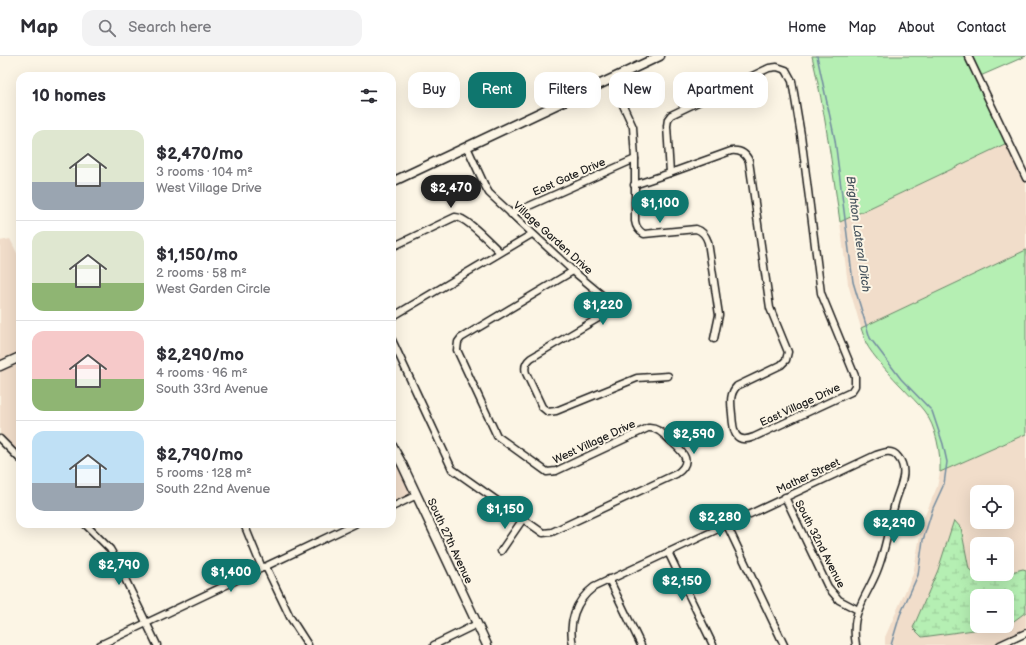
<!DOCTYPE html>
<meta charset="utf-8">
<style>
:root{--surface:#fff;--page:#f2f2f3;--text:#2b2b33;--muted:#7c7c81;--line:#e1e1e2;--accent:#0f766e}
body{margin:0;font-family:"Balsamiq Sans",sans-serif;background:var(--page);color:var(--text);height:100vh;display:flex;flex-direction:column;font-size:15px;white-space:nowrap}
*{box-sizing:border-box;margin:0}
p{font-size:13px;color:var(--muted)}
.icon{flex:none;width:22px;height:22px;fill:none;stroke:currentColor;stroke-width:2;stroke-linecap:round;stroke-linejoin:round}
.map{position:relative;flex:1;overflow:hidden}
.sheet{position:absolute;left:16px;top:16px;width:380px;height:456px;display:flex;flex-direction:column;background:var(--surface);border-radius:12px;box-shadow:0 4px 16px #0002}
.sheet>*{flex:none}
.guide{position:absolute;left:408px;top:16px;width:380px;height:36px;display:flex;gap:8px}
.tools{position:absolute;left:970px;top:429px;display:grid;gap:8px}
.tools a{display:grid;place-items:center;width:44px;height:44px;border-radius:8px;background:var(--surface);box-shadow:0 4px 16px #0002;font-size:20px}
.price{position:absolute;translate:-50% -34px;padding:0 9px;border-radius:14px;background:var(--accent);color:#fff;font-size:13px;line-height:26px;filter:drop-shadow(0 1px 2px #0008)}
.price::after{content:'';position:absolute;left:50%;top:24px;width:12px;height:9px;margin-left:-6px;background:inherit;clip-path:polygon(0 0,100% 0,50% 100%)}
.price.selected{background:#222;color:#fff}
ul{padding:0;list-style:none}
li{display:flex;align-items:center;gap:12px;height:100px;padding:0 16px}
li+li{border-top:1px solid var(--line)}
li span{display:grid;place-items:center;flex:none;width:112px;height:80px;border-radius:12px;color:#555}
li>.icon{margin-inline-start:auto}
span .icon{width:48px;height:48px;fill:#fffc;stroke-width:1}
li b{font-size:17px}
h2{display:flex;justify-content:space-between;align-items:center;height:48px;padding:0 16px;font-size:17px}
.tag{padding:0 14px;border-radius:12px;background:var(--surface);box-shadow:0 4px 16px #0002;font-size:14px;line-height:36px}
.tag.selected{background:var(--accent);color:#fff}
header{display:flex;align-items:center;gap:24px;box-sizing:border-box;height:56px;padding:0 20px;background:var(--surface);border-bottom:1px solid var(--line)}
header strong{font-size:19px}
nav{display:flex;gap:22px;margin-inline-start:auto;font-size:14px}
.search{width:280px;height:36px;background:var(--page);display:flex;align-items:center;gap:10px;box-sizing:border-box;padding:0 14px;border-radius:12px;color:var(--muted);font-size:15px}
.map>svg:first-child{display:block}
.built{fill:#f1ddca;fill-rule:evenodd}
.green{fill:#b5efb3;stroke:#688668}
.wetland{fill:url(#wetland-marsh);stroke:#688668}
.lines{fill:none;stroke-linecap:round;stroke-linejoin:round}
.stream{stroke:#728b9f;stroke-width:1.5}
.minor-casing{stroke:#1c1c1c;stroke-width:9}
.major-casing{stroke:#1c1c1c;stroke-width:11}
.minor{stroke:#fcf5e5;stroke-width:6}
.major{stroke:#fcf5e5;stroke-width:8}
.labels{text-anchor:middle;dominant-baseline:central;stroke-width:4;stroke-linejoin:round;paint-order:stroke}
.street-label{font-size:11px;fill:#1c1c1c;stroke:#fcf5e5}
.water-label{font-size:12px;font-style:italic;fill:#47545e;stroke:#fcf5e5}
</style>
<header>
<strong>Map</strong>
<div class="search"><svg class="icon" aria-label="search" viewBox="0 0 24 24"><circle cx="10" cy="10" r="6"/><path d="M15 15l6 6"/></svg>Search here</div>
<nav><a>Home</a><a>Map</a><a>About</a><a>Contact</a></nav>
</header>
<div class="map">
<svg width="1026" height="589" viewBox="0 0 1026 589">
<defs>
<pattern id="wetland-marsh" width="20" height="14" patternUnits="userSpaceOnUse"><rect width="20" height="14" fill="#b5efb3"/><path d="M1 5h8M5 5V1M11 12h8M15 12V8" fill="none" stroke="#9bcc99"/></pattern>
</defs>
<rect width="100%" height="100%" fill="#fcf5e5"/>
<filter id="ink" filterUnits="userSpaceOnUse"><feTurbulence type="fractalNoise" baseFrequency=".025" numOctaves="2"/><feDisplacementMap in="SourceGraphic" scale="8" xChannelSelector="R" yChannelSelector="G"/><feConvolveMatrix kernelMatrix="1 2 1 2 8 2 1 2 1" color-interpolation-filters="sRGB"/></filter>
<g filter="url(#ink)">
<!-- built -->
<g class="built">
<path d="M1009,86L1026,122V194L861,272L848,228L840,166Z"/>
<path d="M10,183L20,203V403L0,383V185Z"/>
<path d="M1026,378V577L1000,589H885V581L913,518L923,464L937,431L940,416ZM977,436H1007V466H977ZM977,488H1007V518H977ZM977,540H1007V570H977Z"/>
<path d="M392,390L417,439L392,451Z"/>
</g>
<!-- green -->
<g class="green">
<path d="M812,0H1026L978,21L1009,86L840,166C832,110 825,55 812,0Z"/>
<path d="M1026,194V378L940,416C941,397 936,370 924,355C918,347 910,340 903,332C894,323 871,298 866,287C864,282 863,277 861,272Z"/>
</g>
<!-- wetland -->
<path class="wetland" d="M954,464L961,472L969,513L981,523L1007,518V517L1023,513L1026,514V556L1007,570V540H977V570H1004L922,581L913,572L938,514Z"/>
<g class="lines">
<!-- stream -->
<g class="stream">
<path d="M817,0L835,84L853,226L870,282L901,323L932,355L943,388L947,406L944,428L933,452L923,484L918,519L900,559L891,589"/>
<path d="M989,521L990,518"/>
</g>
<defs>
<g id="minor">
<path d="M968,0L1026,122"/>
<path d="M777,11L786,14L792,25L801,79L821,237L855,320V330L851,336L754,381C734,389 733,374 732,358C731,348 729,338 737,330L781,309L786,304L788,296L770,252L749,105C746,98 740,94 731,95L670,117L667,70L668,63L671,59L769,12Z"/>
<path d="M611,23L633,71L635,103V165C636,172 639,175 644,178L696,173C703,175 706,180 708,186L719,259L714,283"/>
<path d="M467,91L485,130L489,137L573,215L603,240C607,247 607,254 602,260L531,302C526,306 524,311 526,317L542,351L548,356L556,355L637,322L668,320"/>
<path d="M634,129L670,117"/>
<path d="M511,158L635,103"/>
<path d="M392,191L455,161C466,160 491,188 500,196"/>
<path d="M392,261L532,178"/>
<path d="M392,284L452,413L543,477L552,476L676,418C694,406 683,396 672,386C665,380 658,371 648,372L556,415L547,416L497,380L457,294L458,286L461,282L573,215"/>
<path d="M0,383L20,403"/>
<path d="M785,441L828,531L839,544L858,554"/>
<path d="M392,451L417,439"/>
<path d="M85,468L110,493L114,500L157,589"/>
<path d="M244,468L262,512"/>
<path d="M727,469L784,589"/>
<path d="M501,495L523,463"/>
<path d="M668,496L713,589"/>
<path d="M266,511L290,561L308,589"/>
<path d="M609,523L641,589"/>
<path d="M100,589L355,468"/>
<path d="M434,589L477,568"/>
<path d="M573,589C568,567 575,545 594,531L876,399C884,396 892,393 898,401C910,415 899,432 895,447C889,469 886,493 877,515C872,528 864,540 859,553C854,564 854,578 856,589"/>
<path d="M1000,589L1026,577"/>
</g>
<g id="major">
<path d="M392,126L660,0"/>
<path d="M0,310L20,301"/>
<path d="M392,390L402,408L487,589"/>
</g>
</defs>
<!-- minor casing -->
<use href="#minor" class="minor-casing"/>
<!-- major casing -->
<use href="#major" class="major-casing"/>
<!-- minor -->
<use href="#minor" class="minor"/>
<!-- major -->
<use href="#major" class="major"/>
</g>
</g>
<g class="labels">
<!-- street labels -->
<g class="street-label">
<text transform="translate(569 121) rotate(-24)">East Gate Drive</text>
<text transform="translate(553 182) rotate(42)">Village Garden Drive</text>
<text transform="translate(800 349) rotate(-25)">East Village Drive</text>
<text transform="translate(594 386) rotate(-25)">West Village Drive</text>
<text transform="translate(808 420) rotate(-25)">Mather Street</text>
<text transform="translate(450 485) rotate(65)">South 27th Avenue</text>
<text transform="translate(820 488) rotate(63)">South 32nd Avenue</text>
</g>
<!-- water labels -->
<g class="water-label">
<text transform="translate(858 178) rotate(82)">Brighton Lateral Ditch</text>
</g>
</g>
</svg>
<div class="tools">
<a><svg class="icon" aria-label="locate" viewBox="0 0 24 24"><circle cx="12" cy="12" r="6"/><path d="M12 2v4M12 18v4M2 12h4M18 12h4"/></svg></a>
<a>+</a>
<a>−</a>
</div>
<b class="price selected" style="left:451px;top:153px">$2,470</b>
<b class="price" style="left:660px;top:168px">$1,100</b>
<b class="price" style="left:603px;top:270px">$1,220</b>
<b class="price" style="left:694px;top:399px">$2,590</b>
<b class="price" style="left:505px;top:474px">$1,150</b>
<b class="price" style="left:720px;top:482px">$2,280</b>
<b class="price" style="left:894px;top:488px">$2,290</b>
<b class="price" style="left:119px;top:530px">$2,790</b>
<b class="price" style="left:231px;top:537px">$1,400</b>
<b class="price" style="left:682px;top:546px">$2,150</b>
<div class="guide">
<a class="tag">Buy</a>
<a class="tag selected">Rent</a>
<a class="tag">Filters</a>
<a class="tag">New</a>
<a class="tag">Apartment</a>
</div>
<section class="sheet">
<h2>10 homes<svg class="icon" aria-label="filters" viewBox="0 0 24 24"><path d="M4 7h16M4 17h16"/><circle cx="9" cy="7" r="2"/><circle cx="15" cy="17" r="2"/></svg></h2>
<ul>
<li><span style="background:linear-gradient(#dfe7d0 65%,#9aa5b1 0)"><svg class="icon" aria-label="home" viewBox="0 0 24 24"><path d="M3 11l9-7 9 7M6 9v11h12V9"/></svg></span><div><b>$2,470/mo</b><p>3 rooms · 104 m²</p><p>West Village Drive</p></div></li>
<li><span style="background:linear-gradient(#dfe7d0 65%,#8fb573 0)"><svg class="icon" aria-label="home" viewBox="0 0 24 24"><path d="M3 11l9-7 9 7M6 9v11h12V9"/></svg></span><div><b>$1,150/mo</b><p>2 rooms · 58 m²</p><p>West Garden Circle</p></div></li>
<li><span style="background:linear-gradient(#f6c9c9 60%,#8fb573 0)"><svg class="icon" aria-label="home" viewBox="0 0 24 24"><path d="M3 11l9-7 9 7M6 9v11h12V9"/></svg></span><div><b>$2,290/mo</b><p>4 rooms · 96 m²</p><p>South 33rd Avenue</p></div></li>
<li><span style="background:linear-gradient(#bfe0f5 65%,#9aa5b1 0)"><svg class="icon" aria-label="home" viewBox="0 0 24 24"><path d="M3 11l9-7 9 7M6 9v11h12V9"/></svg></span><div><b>$2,790/mo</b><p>5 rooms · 128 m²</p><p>South 22nd Avenue</p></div></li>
</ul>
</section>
</div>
